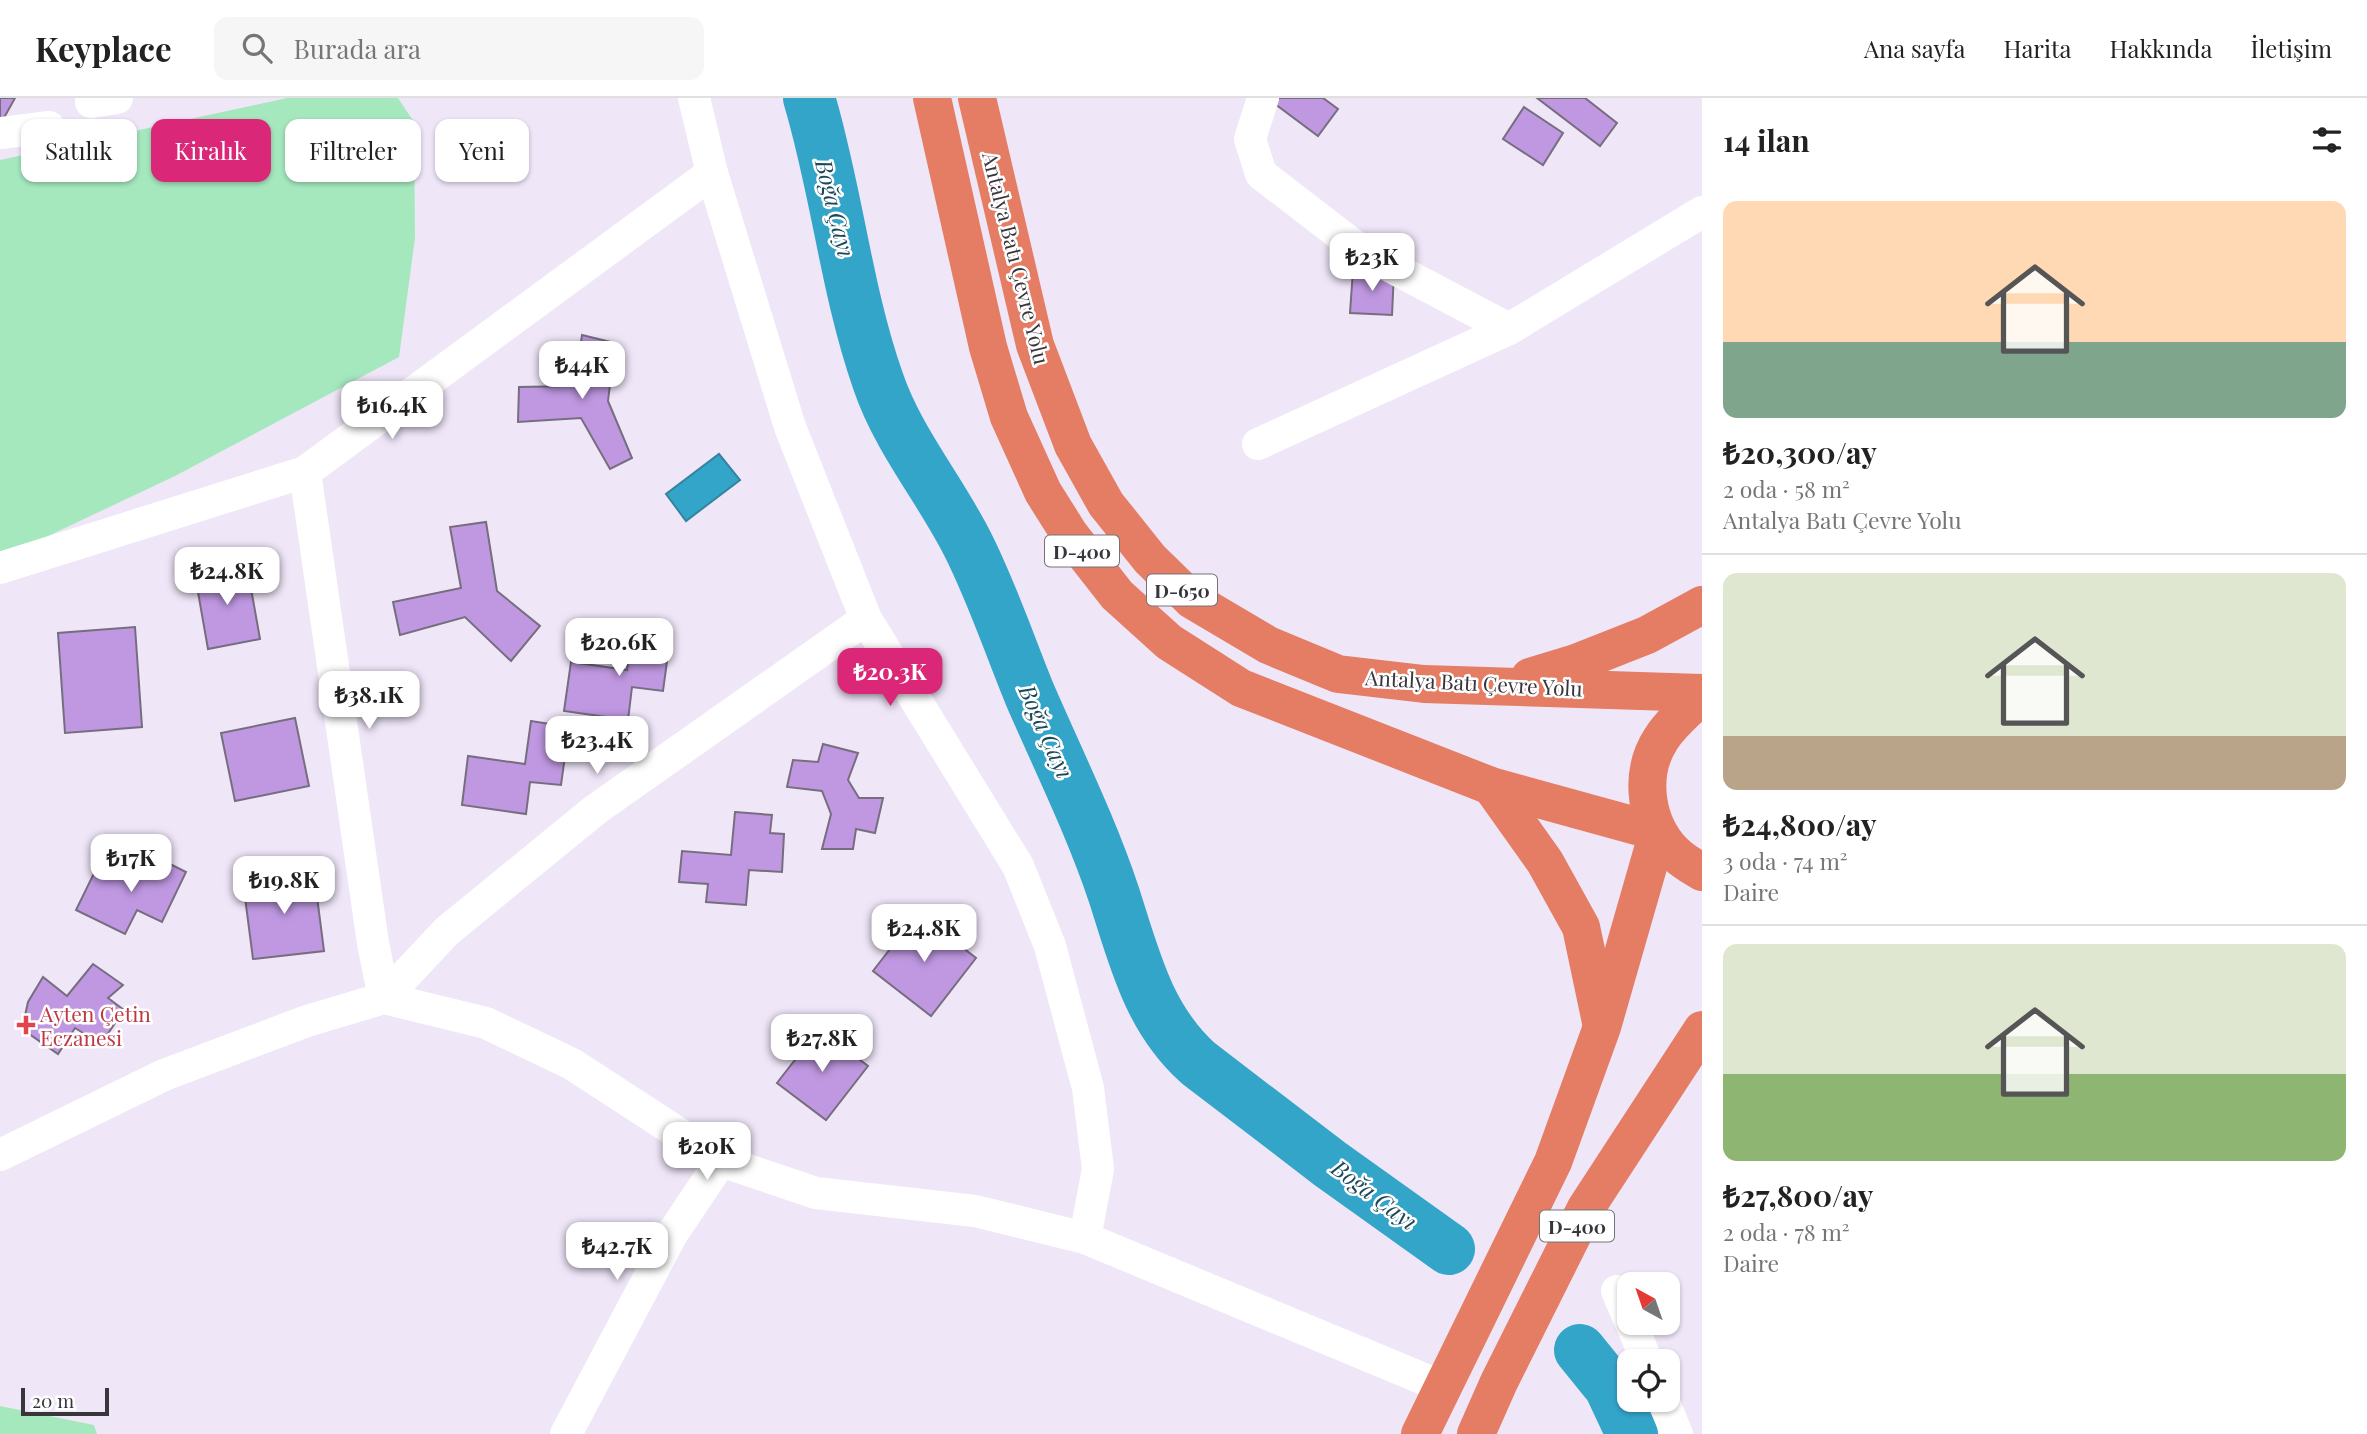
<!DOCTYPE html>
<html lang="tr">
<meta charset="utf-8">
<style>
:root{--surface:#fff;--page:#f6f6f6;--text:#222;--muted:#767676;--line:#e0e0e0;--accent:#db2777}
body{margin:0;font-family:"Playfair Display",serif;background:var(--page);color:var(--text);height:100vh;display:flex;flex-direction:column;font-size:26px;white-space:nowrap}
*{box-sizing:border-box;margin:0}
p{font-size:23px;color:var(--muted)}
.icon{flex:none;width:38px;height:38px;fill:none;stroke:currentColor;stroke-width:2;stroke-linecap:round;stroke-linejoin:round}
.map{position:relative;flex:1;overflow:hidden}
.side{display:flex;flex-direction:column;background:var(--surface);width:665px}
.side>*{flex:none}
.hud{position:absolute;left:21px;top:21px;width:665px;height:63px;display:flex;gap:14px}
.needle{width:46px;rotate:320deg}
.tools{position:absolute;left:1617px;top:1174px;display:grid;gap:14px}
.tools a{display:grid;place-items:center;width:63px;height:63px;border-radius:14px;background:var(--surface);box-shadow:0 2px 5px #0004;font-size:35px}
.scale{position:absolute;left:21px;bottom:18px;width:88px;box-sizing:border-box;padding-left:7px;border:4px solid #39353c;border-top:0;font-size:19px;line-height:24px;white-space:nowrap;color:#39353c;-webkit-text-stroke:5px #fff;paint-order:stroke}
.price{position:absolute;translate:-50% -60px;padding:0 16px;border-radius:14px;background:#fff;color:#222;font-size:23px;line-height:46px;filter:drop-shadow(0 2px 4px #0008)}
.price::after{content:'';position:absolute;left:50%;top:42px;width:21px;height:16px;margin-left:-10px;background:inherit;clip-path:polygon(0 0,100% 0,50% 100%)}
.price.current{background:var(--accent);color:#fff}
ul{padding:0;list-style:none}
li{display:grid;align-content:center;gap:14px;height:371px;padding:0 21px}
li+li{border-top:2px solid var(--line)}
li span{display:grid;place-items:center;height:217px;border-radius:14px;color:#555}
li>.icon{margin-inline-start:auto}
span .icon{width:126px;height:126px;fill:#fffc;stroke-width:1}
li b{font-size:30px}
h2{display:flex;justify-content:space-between;align-items:center;height:84px;padding:0 21px;font-size:30px}
.pill{padding:0 24px;border-radius:14px;background:var(--surface);box-shadow:0 2px 5px #0004;font-size:24px;line-height:63px}
.pill.current{background:var(--accent);color:#fff}
header{display:flex;align-items:center;gap:42px;box-sizing:border-box;height:98px;padding:0 35px;background:var(--surface);border-bottom:2px solid var(--line)}
header strong{font-size:33px}
nav{display:flex;gap:38px;margin-inline-start:auto;font-size:24px}
.search{width:490px;height:63px;background:var(--page);display:flex;align-items:center;gap:18px;box-sizing:border-box;padding:0 24px;border-radius:14px;color:var(--muted);font-size:26px}
main{display:flex;flex:1;min-height:0}
.map>svg:first-child{display:block}
.green{fill:#a5e8be}
.water{fill:#33a5c9;stroke:#35839f;stroke-width:2}
.lines{fill:none;stroke-linecap:round;stroke-linejoin:round}
.river{stroke:#33a5c9;stroke-width:52}
.building{fill:#bf98e1;stroke:#766e7e;stroke-width:2}
.minor{stroke:#fff;stroke-width:32}
.highway{stroke:#e47d64;stroke-width:38}
.health-dot{fill:#e0444e;stroke:#fff;stroke-width:2.5}
.labels{text-anchor:middle;dominant-baseline:central;stroke-width:5;stroke-linejoin:round;paint-order:stroke}
.shield{fill:#fff;stroke:#747276;stroke-width:2}
.shield-label{font-size:19px;font-weight:bold;fill:#39353c}
.street-label{font-size:21px;fill:#39353c;stroke:#fff}
.health-label{font-size:21px;fill:#be3a42;stroke:#fff;text-anchor:start}
.water-label{font-size:23px;font-style:italic;fill:#1a4959;stroke:#fff}
</style>
<header>
<strong>Keyplace</strong>
<div class="search"><svg class="icon" aria-label="search" viewBox="0 0 24 24"><circle cx="10" cy="10" r="6"/><path d="M15 15l6 6"/></svg>Burada ara</div>
<nav><a>Ana sayfa</a><a>Harita</a><a>Hakkında</a><a>İletişim</a></nav>
</header>
<main>
<div class="map">
<svg width="1702" height="1336" viewBox="0 0 1702 1336">
<rect width="100%" height="100%" fill="#efe6f8"/>
<!-- green -->
<g class="green">
<path d="M287,0H398L414,24L415,140L399,259L175,378L31,446L0,455V62Z"/>
<path d="M0,1308L94,1327L97,1336H0Z"/>
</g>
<!-- water -->
<path class="water" d="M719,356L740,382L686,423L666,396Z"/>
<g class="lines">
<!-- river -->
<g class="river">
<path d="M809,0C837,93 846,192 878,283C898,342 939,390 967,445C992,494 1009,546 1030,597C1059,664 1091,728 1114,797C1134,859 1148,920 1198,965L1330,1066L1449,1151"/>
<path d="M1580,1252L1610,1289L1632,1336"/>
</g>
</g>
<!-- building -->
<g class="building">
<path d="M0,0H15L0,27Z"/>
<path d="M1274,0H1323L1338,11L1318,38L1271,3Z"/>
<path d="M1537,0H1585L1617,25L1600,48Z"/>
<path d="M1524,9L1563,35L1543,67L1503,41Z"/>
<path d="M1353,172L1394,174L1392,217L1350,215Z"/>
<path d="M582,237L615,245L608,303L632,360L610,371L581,320L518,324L519,289L575,288Z"/>
<path d="M486,424L497,493L540,528L511,563L465,519L400,537L393,504L461,490L450,429Z"/>
<path d="M247,468L260,541L208,551L195,477Z"/>
<path d="M135,529L142,629L65,635L58,535Z"/>
<path d="M633,529L671,534L663,593L632,589L628,622L564,613L571,564L627,572Z"/>
<path d="M295,620L309,688L235,703L221,635Z"/>
<path d="M531,623L569,629L561,687L530,684L526,716L462,707L468,658L525,666Z"/>
<path d="M823,646L858,655L848,682L859,700H883L875,735L856,731L853,751H822L831,716L822,693L787,689L793,662L818,664Z"/>
<path d="M735,714L772,717L770,735L784,736L782,774L749,772L746,807L706,804L708,786L679,784L682,753L731,757Z"/>
<path d="M148,755L186,774L162,824L137,812L125,836L76,812L98,767L134,784Z"/>
<path d="M314,775L324,853L253,861L243,784Z"/>
<path d="M918,815L976,860L931,918L873,873Z"/>
<path d="M93,866L123,887L108,900L124,912L101,946L75,930L58,956L22,931L28,904L43,879L67,898Z"/>
<path d="M819,931L868,968L826,1022L777,985Z"/>
</g>
<g class="lines">
<!-- minor -->
<g class="minor">
<path d="M694,0L712,75L790,329L866,521L1018,768L1050,848L1088,990L1098,1071L1085,1140"/>
<path d="M1263,0L1250,41L1261,76L1361,153L1509,231L1702,114"/>
<path d="M91,4L117,0"/>
<path d="M0,35L49,29"/>
<path d="M1258,346L1509,231"/>
<path d="M305,374L373,845L384,900"/>
<path d="M0,470L305,374L712,75"/>
<path d="M384,900L447,833L595,712L866,521"/>
<path d="M0,1057L164,977L307,923L384,900L486,925L572,966L721,1063L816,1095L975,1113L1085,1140L1443,1289"/>
<path d="M1617,1193L1629,1221"/>
<path d="M1631,1225L1647,1264"/>
<path d="M1663,1302L1677,1336"/>
<path d="M566,1336L672,1136L721,1063"/>
</g>
<!-- highway -->
<g class="highway">
<path d="M932,0L988,249L1009,319L1043,394L1070,437L1117,497L1169,544L1241,590L1491,688L1658,734L1602,929L1553,1064L1420,1336"/>
<path d="M977,0L1035,247L1073,347L1106,406L1150,461L1192,502L1268,547L1338,576L1424,586L1702,595"/>
<path d="M1530,579L1576,565L1647,537L1702,507"/>
<path d="M1702,598C1688,611 1671,625 1661,641C1640,673 1644,718 1668,748C1677,759 1689,767 1702,774"/>
<path d="M1491,688L1545,764L1581,829L1601,924"/>
<path d="M1476,1336L1499,1284L1586,1110L1702,932"/>
</g>
</g>
<!-- markers -->
<path class="health-dot" d="M22.5 916.5h7v7h7v7h-7v7h-7v-7h-7v-7h7z"/>
<g class="labels">
<!-- shield labels -->
<g class="shield">
<rect x="1045" y="437.5" width="74" height="31" rx="5"/>
<rect x="1147" y="476.5" width="70" height="31" rx="5"/>
<rect x="1540" y="1112.5" width="74" height="31" rx="5"/>
</g>
<g class="shield-label">
<text x="1082" y="453">D-400</text>
<text x="1182" y="492">D-650</text>
<text x="1577" y="1128">D-400</text>
</g>
<!-- street labels -->
<g class="street-label">
<text transform="translate(1017 160) rotate(76)">Antalya Batı Çevre Yolu</text>
<text transform="translate(1474 584) rotate(3)">Antalya Batı Çevre Yolu</text>
</g>
<!-- health labels -->
<g class="health-label">
<text x="40" y="915">Ayten Çetin<tspan x="40" dy="24">Eczanesi</tspan></text>
</g>
<!-- water labels -->
<g class="water-label">
<text transform="translate(836 110) rotate(76)">Boğa Çayı</text>
<text transform="translate(1047 633) rotate(66)">Boğa Çayı</text>
<text transform="translate(1375 1096) rotate(37)">Boğa Çayı</text>
</g>
</g>
</svg>
<div class="tools">
<a><svg class="needle" viewBox="-14 -14 28 28"><path d="M0-13l5 13h-10z" fill="#e53935"/><path d="M0 13l5-13h-10z" fill="#767676"/></svg></a>
<a><svg class="icon" aria-label="locate" viewBox="0 0 24 24"><circle cx="12" cy="12" r="6"/><path d="M12 2v4M12 18v4M2 12h4M18 12h4"/></svg></a>
</div>
<div class="scale">20 m</div>
<b class="price" style="left:1372px;top:195px">₺23K</b>
<b class="price" style="left:582px;top:303px">₺44K</b>
<b class="price" style="left:392px;top:343px">₺16.4K</b>
<b class="price" style="left:227px;top:509px">₺24.8K</b>
<b class="price" style="left:619px;top:580px">₺20.6K</b>
<b class="price current" style="left:890px;top:610px">₺20.3K</b>
<b class="price" style="left:369px;top:633px">₺38.1K</b>
<b class="price" style="left:597px;top:678px">₺23.4K</b>
<b class="price" style="left:131px;top:796px">₺17K</b>
<b class="price" style="left:284px;top:818px">₺19.8K</b>
<b class="price" style="left:924px;top:866px">₺24.8K</b>
<b class="price" style="left:822px;top:976px">₺27.8K</b>
<b class="price" style="left:707px;top:1084px">₺20K</b>
<b class="price" style="left:617px;top:1184px">₺42.7K</b>
<div class="hud">
<a class="pill">Satılık</a>
<a class="pill current">Kiralık</a>
<a class="pill">Filtreler</a>
<a class="pill">Yeni</a>
</div>
</div>
<section class="side">
<h2>14 ilan<svg class="icon" aria-label="filters" viewBox="0 0 24 24"><path d="M4 7h16M4 17h16"/><circle cx="9" cy="7" r="2"/><circle cx="15" cy="17" r="2"/></svg></h2>
<ul>
<li><span style="background:linear-gradient(#ffd9b3 65%,#7fa58c 0)"><svg class="icon" aria-label="home" viewBox="0 0 24 24"><path d="M3 11l9-7 9 7M6 9v11h12V9"/></svg></span><div><b>₺20,300/ay</b><p>2 oda · 58 m²</p><p>Antalya Batı Çevre Yolu</p></div></li>
<li><span style="background:linear-gradient(#dfe7d0 75%,#b9a48a 0)"><svg class="icon" aria-label="home" viewBox="0 0 24 24"><path d="M3 11l9-7 9 7M6 9v11h12V9"/></svg></span><div><b>₺24,800/ay</b><p>3 oda · 74 m²</p><p>Daire</p></div></li>
<li><span style="background:linear-gradient(#dfe7d0 60%,#8fb573 0)"><svg class="icon" aria-label="home" viewBox="0 0 24 24"><path d="M3 11l9-7 9 7M6 9v11h12V9"/></svg></span><div><b>₺27,800/ay</b><p>2 oda · 78 m²</p><p>Daire</p></div></li>
</ul>
</section>
</main>
